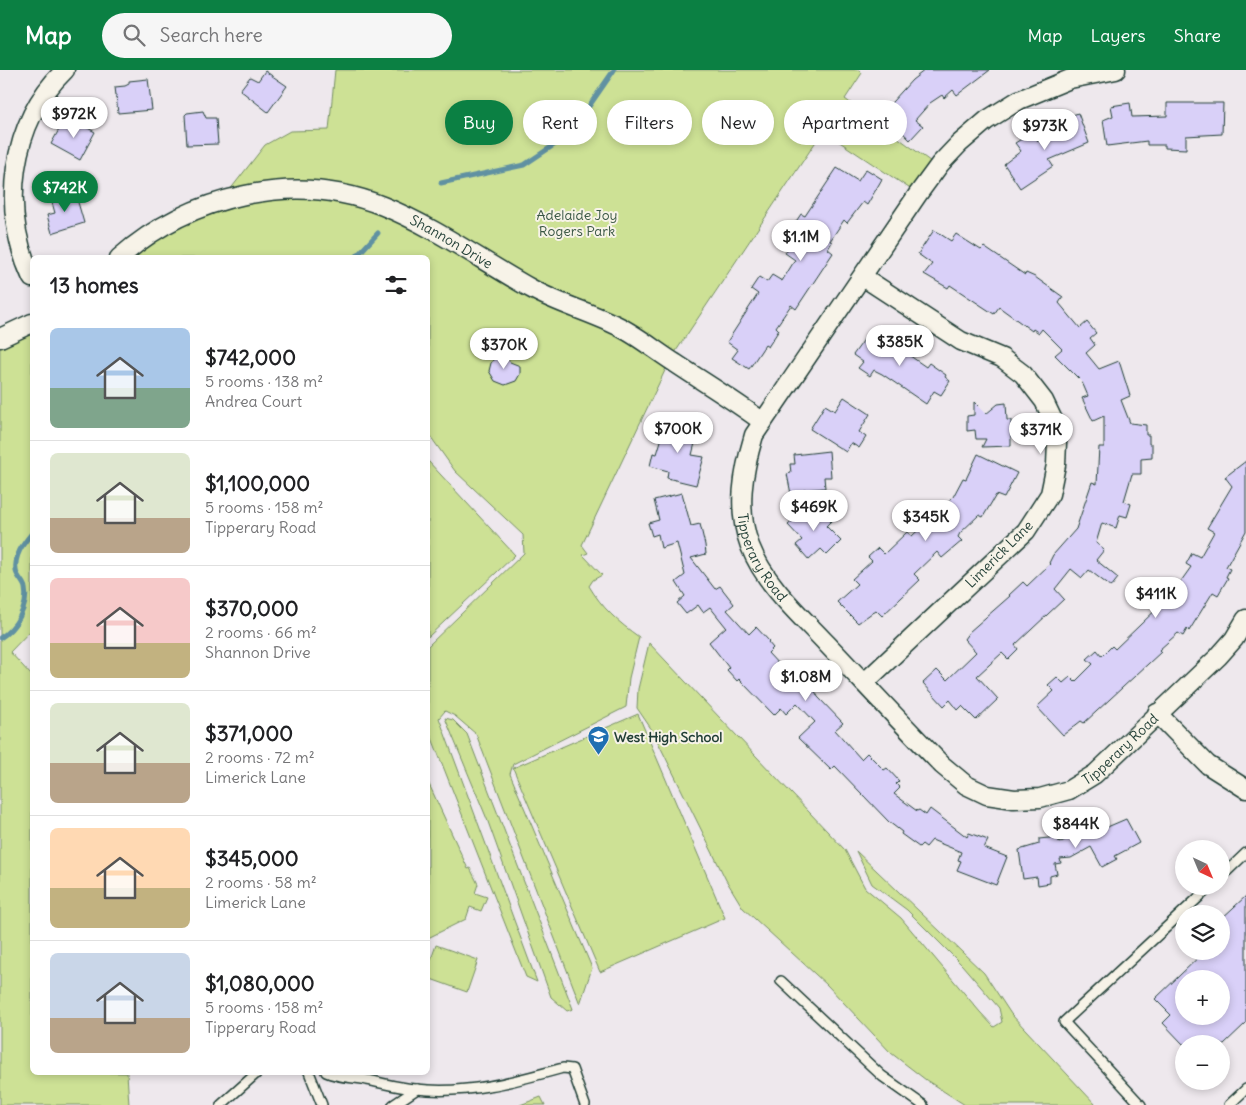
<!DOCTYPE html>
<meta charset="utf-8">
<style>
:root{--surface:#fff;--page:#f6f6f6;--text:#202124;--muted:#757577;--line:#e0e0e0;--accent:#0b8043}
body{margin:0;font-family:Delius,sans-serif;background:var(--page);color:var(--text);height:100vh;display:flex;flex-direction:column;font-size:19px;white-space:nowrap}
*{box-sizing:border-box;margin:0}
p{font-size:16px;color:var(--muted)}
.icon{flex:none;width:28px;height:28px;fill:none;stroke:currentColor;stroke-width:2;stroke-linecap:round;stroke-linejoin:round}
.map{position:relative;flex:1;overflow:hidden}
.drawer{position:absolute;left:30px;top:185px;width:400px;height:820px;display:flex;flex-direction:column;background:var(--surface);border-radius:8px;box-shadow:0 2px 8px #0003}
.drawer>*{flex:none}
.hud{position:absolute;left:445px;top:30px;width:475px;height:45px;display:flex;gap:10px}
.needle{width:32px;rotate:136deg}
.buttons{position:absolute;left:1175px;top:770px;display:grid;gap:10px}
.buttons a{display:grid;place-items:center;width:55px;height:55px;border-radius:50%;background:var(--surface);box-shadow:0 2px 8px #0003;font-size:25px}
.price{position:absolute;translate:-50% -42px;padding:0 11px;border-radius:18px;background:#fff;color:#222;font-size:16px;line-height:32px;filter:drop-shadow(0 1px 2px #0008)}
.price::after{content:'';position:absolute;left:50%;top:30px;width:15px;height:11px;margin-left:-8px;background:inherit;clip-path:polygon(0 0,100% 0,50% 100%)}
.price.active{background:var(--accent);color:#fff}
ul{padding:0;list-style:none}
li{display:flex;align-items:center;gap:15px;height:125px;padding:0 20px}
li+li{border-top:1px solid var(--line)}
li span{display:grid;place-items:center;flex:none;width:140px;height:100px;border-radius:8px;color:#555}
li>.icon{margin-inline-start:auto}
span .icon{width:60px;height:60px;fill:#fffc;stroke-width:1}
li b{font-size:21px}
h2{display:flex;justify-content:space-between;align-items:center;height:60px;padding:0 20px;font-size:21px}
.pill{padding:0 18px;border-radius:22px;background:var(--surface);box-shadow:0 2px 8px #0003;font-size:18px;line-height:45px}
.pill.active{background:var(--accent);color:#fff}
header{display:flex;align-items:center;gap:30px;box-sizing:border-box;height:70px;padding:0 25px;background:var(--accent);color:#fff}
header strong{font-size:24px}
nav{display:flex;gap:28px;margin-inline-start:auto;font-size:18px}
.search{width:350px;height:45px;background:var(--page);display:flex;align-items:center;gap:12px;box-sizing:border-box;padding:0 18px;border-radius:28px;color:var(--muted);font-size:19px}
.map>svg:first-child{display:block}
.green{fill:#cde195;stroke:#768f64}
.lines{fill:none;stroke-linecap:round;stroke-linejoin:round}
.stream{stroke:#6091a2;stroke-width:5}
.building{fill:#d9d0f8;stroke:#1f3d34;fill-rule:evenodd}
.lane-casing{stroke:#1f3d34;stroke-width:12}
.street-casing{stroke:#1f3d34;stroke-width:21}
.lane{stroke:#f7f3e8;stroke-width:9}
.street{stroke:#f7f3e8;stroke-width:18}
.labels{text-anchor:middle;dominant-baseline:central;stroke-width:4;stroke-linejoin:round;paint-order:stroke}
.park-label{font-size:14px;fill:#395643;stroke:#f7f3e8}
.street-label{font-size:14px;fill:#1f3d34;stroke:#f7f3e8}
.poi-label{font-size:14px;font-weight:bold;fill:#1f3d34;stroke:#f7f3e8;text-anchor:start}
</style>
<header>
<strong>Map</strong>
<div class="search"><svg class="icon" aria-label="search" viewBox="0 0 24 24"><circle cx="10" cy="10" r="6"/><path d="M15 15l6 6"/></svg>Search here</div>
<nav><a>Map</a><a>Layers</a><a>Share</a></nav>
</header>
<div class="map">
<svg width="1246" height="1035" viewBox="0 0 1246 1035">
<rect width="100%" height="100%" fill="#eee8ed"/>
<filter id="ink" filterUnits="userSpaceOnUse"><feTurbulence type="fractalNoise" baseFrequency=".02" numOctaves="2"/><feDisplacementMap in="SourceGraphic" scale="10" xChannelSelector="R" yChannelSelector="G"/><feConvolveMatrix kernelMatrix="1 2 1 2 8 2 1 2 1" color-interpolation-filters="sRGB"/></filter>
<g filter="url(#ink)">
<!-- green -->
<g class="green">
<path d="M335,0H859L862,3L845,29L938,97L918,124L823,61L670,290L582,475L588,483L583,485L602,505L593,510L589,516C602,538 618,552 639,567L629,608L626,637L513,694L510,704L592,898L580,934L476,664L455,646L445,641L439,648L537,912L526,907L428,658V576L524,483L523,465L455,401L428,363V188H119L222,130L265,75L290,61L329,60Z"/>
<path d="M32,253V559L10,582L32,606V1002L127,1003L129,1035H0V268Z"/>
<path d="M428,391L515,485L428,567Z"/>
<path d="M649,573L845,780L865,818L901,848L980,942L994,957L1002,952L999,938L962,895L907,840L872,814L856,781L984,903L1011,944L1096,1035H965L926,1010L891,983L827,915L743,838L726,810L652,660L637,638L638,619Z"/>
<path d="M638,644L725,848L600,902L513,698Z"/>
<path d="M445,648L453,650L467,664L573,939L567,941L551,927L487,749Z"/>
<path d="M428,712L468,799L470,798L478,814L475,823L487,827L481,841L470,837L466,849L428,868Z"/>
<path d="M436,875L478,890L467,922L428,908V898Z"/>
<path d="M541,1027L545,1035H520Z"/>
</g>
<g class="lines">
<!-- stream -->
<g class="stream">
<path d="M441,113L524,95L569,65L614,0"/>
<path d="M355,188L378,163"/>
<path d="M0,568C15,559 29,537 25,518C24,512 17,507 16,501C14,485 23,474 32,463"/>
</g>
</g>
<!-- building -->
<g class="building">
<path d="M925,0H990L957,25L953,20L944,28L942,25L930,33L915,50L923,56L910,70L883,42L912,10Z"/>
<path d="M265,1L287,16L268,42L240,20L250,7L258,11Z"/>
<path d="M148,9L152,40L118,43L115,17L125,16L129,14V11Z"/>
<path d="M1130,33L1132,47L1167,46V33H1223L1222,64L1186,66V79L1165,78V75H1147V71L1107,76L1103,50L1113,46L1111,36Z"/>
<path d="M203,41L206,48H216L218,74L187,75L185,45L187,43Z"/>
<path d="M1078,43L1089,73L1049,90L1053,96L1020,118L1004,94L1021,81L1015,73L1033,62L1038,71L1060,63L1059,61L1063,59L1060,50Z"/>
<path d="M73,50L95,62L80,90L51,74L61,56L68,60Z"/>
<path d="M837,98L858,111L866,99L882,109L867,135L863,132L847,153L844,150L830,171L832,172L828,179L833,183L796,239L791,235L776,257L779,260L768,277L765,275L749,299L732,288L738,280L727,272L758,224L751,219L759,207L767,212L772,205L782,211L795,190L785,183L800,160L793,156L801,144L805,146Z"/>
<path d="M75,122L84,153L52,163L47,145L55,143L51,129Z"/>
<path d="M934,160L951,171L956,164L981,180L984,177L1025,205L1026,203L1035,207L1063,227L1059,233L1080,258L1087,252L1096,263L1090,268L1095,275L1086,283L1099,299L1119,291L1130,326L1121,330L1130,353L1146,355V365H1149V374H1152V388L1141,389V404H1132L1124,431L1131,434L1127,447L1120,445L1116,458L1102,453L1096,473L1104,480L1096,490L1118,508L1111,517L1089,500L1082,508L1071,499L1055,519L1064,529L1015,575L1018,579L1008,589L1002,583L977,606L998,629L976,650L962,636L958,640L950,630L944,636L923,613L937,600L947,610L976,582L964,569L969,562L1010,526L1009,525L1023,512L1027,516L1050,494L1049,493L1053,485L1076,459L1092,412L1097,414L1099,377H1104V346L1093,351L1082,328L1088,326L1082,312L1055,285L1062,279L1042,259L1039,263L1033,259L1032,261L999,237L994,244L950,215L948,218L924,204L932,194L918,184Z"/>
<path d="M871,260L885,269L887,265L902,275L901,277L907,281L906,283L926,297L929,293L946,305L945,307L950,311L941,325L934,321L926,334L882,304L874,300L870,306L858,298L863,292L853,285Z"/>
<path d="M503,283L510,292L520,296V304L516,311L505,315L495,311L489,301L491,293L495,287Z"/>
<path d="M844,327L870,344L859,362L866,367L859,378L851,373L846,382L810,359L825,335L835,341Z"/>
<path d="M974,332L986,344L998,334L1006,333L1007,350H1011V376L982,377L986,369H976L975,360L967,361V346L974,345Z"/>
<path d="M667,351L692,357L691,363L697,365L692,385L704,387L696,415L667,408L668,401L650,396L653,383L657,384Z"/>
<path d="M829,381L831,407H824L825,418L804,420L810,427L792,429L787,404L791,403L790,394H795L794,385Z"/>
<path d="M978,384L1017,403L1004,428L996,425L983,447L979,445L960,463L958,467L962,471L942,488L937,482L914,504L920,510L882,546L876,540L858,553L837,532L857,514L852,509L872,491L868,487L878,478L884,484L907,462L912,466L953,427L963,408L966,409Z"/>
<path d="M1246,391V461L1226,497L1230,499L1226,507L1228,508L1218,525L1213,522L1189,561L1187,559L1183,566L1178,563L1159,580L1161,582L1084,653L1081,651L1063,665L1037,637L1054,621L1048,615L1057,607L1063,613L1070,607L1075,612L1093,594L1087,589L1097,580L1102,586L1112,576L1115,579L1165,531L1159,527L1167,517L1174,521L1191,497L1186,494L1192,483L1200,487L1214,462L1207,458L1232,416L1225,407Z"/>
<path d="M682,423L691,456L700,454L705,475L706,484L691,488L715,519L720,516L734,534L727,540L749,564L756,557L769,571L768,572L773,578L768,583L792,609L799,603L814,619L818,627L843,653L835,660L861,689L867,683L884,700L887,698L899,711L896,714L900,718L894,724L917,741L919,740L926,745L930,739L967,767L969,763L988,770L984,778L1007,787L996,815L957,800L961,791L958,790L961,782L932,770L926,777L922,774L919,777L901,764L902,762L889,752L835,696L831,700L798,668L815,652L797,633L786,644L781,638L774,645L739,609L737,611L727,600L729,598L709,572L726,557L710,537L703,542L698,535L686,544L677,533L685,526L676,512L685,505L677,473L661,478L658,464L652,466L648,453L659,450L654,430Z"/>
<path d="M814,431L832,450L826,456L841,471L827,485L821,479L809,490L796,475L802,470L788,455Z"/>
<path d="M1126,749L1139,773L1115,786L1117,789L1102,797L1091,777L1071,788L1060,789L1061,793L1055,794L1057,804L1050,806V813L1038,815L1037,807L1023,809L1019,780L1039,774V769L1058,767L1059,773L1101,751L1105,758Z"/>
<path d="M1246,826V953L1224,974H1183L1163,953L1171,945L1155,929L1205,881H1221V849ZM1184,909H1221V946H1184Z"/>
</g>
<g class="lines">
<defs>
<g id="lane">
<path d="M1221,807L1246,783"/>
<path d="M781,911L882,1006L923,1035"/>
<path d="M309,1002L322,1035"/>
<path d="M326,1002C339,1008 353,1007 367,1010C383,1013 400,1018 416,1019C467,1025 516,1011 563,998L572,999L585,1035"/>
<path d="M221,1035L258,1002"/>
<path d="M393,1035L417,1019"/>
<path d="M1141,1035L1064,952L1211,816"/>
<path d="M1229,1035L1246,1019"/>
</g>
<g id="street">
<path id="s1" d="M1116,0L1070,9L1019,30L987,50L959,74L940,94L918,124L754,365C743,402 736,439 750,476C765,515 800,545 827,574C865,614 903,655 942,695L966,715L987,725L1014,729L1040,728L1069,720L1095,704L1218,587L1234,569L1246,549"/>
<path id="s2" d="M119,188C189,126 294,100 383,136C435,157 482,191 532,219C559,234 590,242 618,256C638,266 656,281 675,293C705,313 735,331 763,352"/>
<path d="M863,207L961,271L1002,288L1023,304L1044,331L1054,352L1057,372L1056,395L1050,424L1026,461L864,613"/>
<path d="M32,208C0,140 10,53 65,0"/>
<path d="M0,268L32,253"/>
<path d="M1157,643L1208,695L1246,719"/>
</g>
</defs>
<!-- lane casing -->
<use href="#lane" class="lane-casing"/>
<!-- street casing -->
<use href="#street" class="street-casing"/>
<!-- lane -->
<use href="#lane" class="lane"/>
<!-- street -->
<use href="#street" class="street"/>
</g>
</g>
<!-- icons -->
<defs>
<symbol id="school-pin" viewBox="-11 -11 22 30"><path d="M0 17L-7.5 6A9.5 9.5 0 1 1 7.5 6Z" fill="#1f6fb2" stroke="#f7f3e8"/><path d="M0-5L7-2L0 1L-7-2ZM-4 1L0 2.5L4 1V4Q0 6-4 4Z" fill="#fff"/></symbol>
</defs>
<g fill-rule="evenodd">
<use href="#school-pin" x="586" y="654" width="25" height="34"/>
</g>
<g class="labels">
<!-- park labels -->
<g class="park-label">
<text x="577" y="145">Adelaide Joy<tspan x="577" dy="16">Rogers Park</tspan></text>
</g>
<!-- street labels -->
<g class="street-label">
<text stroke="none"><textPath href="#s2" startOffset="360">Shannon Drive</textPath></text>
<text transform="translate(999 484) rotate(-45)">Limerick Lane</text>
<text stroke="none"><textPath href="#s1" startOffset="661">Tipperary Road</textPath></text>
<text stroke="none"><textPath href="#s1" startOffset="1142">Tipperary Road</textPath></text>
</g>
<!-- poi labels -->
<g class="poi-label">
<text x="614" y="667">West High School</text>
</g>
</g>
</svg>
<div class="buttons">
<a><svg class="needle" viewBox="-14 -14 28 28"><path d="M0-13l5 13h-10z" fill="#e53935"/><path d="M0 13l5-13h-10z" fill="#757577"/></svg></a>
<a><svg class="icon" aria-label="layers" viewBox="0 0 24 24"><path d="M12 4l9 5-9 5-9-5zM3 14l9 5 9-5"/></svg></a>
<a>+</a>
<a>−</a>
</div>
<b class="price" style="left:74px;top:69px">$972K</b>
<b class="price" style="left:1045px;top:81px">$973K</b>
<b class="price active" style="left:65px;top:143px">$742K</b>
<b class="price" style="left:801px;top:192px">$1.1M</b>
<b class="price" style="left:900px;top:297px">$385K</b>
<b class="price" style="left:504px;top:300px">$370K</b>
<b class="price" style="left:678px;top:384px">$700K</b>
<b class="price" style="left:1041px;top:385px">$371K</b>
<b class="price" style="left:814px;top:462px">$469K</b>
<b class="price" style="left:926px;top:472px">$345K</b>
<b class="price" style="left:1156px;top:549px">$411K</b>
<b class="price" style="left:806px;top:632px">$1.08M</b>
<b class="price" style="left:1076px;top:779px">$844K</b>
<div class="hud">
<a class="pill active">Buy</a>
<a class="pill">Rent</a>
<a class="pill">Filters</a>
<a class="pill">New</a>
<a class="pill">Apartment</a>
</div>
<section class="drawer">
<h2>13 homes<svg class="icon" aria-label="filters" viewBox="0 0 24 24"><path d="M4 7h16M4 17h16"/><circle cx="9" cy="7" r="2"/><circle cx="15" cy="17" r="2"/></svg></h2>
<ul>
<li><span style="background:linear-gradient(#a9c7e8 60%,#7fa58c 0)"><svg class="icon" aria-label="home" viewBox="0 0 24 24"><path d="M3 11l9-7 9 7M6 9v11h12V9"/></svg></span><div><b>$742,000</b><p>5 rooms · 138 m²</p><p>Andrea Court</p></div></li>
<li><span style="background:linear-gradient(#dfe7d0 65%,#b9a48a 0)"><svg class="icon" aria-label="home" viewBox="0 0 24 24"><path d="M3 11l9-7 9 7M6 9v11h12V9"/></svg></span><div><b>$1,100,000</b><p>5 rooms · 158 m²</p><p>Tipperary Road</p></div></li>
<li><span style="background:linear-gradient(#f6c9c9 65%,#c2b280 0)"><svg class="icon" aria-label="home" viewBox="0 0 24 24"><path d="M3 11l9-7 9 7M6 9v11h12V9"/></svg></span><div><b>$370,000</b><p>2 rooms · 66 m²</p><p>Shannon Drive</p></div></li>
<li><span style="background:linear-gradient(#dfe7d0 60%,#b9a48a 0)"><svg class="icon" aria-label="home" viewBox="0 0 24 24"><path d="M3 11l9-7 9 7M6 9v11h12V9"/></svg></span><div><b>$371,000</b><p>2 rooms · 72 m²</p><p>Limerick Lane</p></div></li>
<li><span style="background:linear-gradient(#ffd9b3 60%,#c2b280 0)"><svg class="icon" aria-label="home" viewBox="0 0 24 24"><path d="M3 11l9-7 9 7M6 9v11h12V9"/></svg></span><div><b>$345,000</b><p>2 rooms · 58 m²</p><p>Limerick Lane</p></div></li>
<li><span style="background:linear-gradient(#c9d6e8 65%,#b9a48a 0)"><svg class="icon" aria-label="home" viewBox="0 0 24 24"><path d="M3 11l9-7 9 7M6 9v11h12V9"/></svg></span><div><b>$1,080,000</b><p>5 rooms · 158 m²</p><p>Tipperary Road</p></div></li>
</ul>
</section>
</div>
